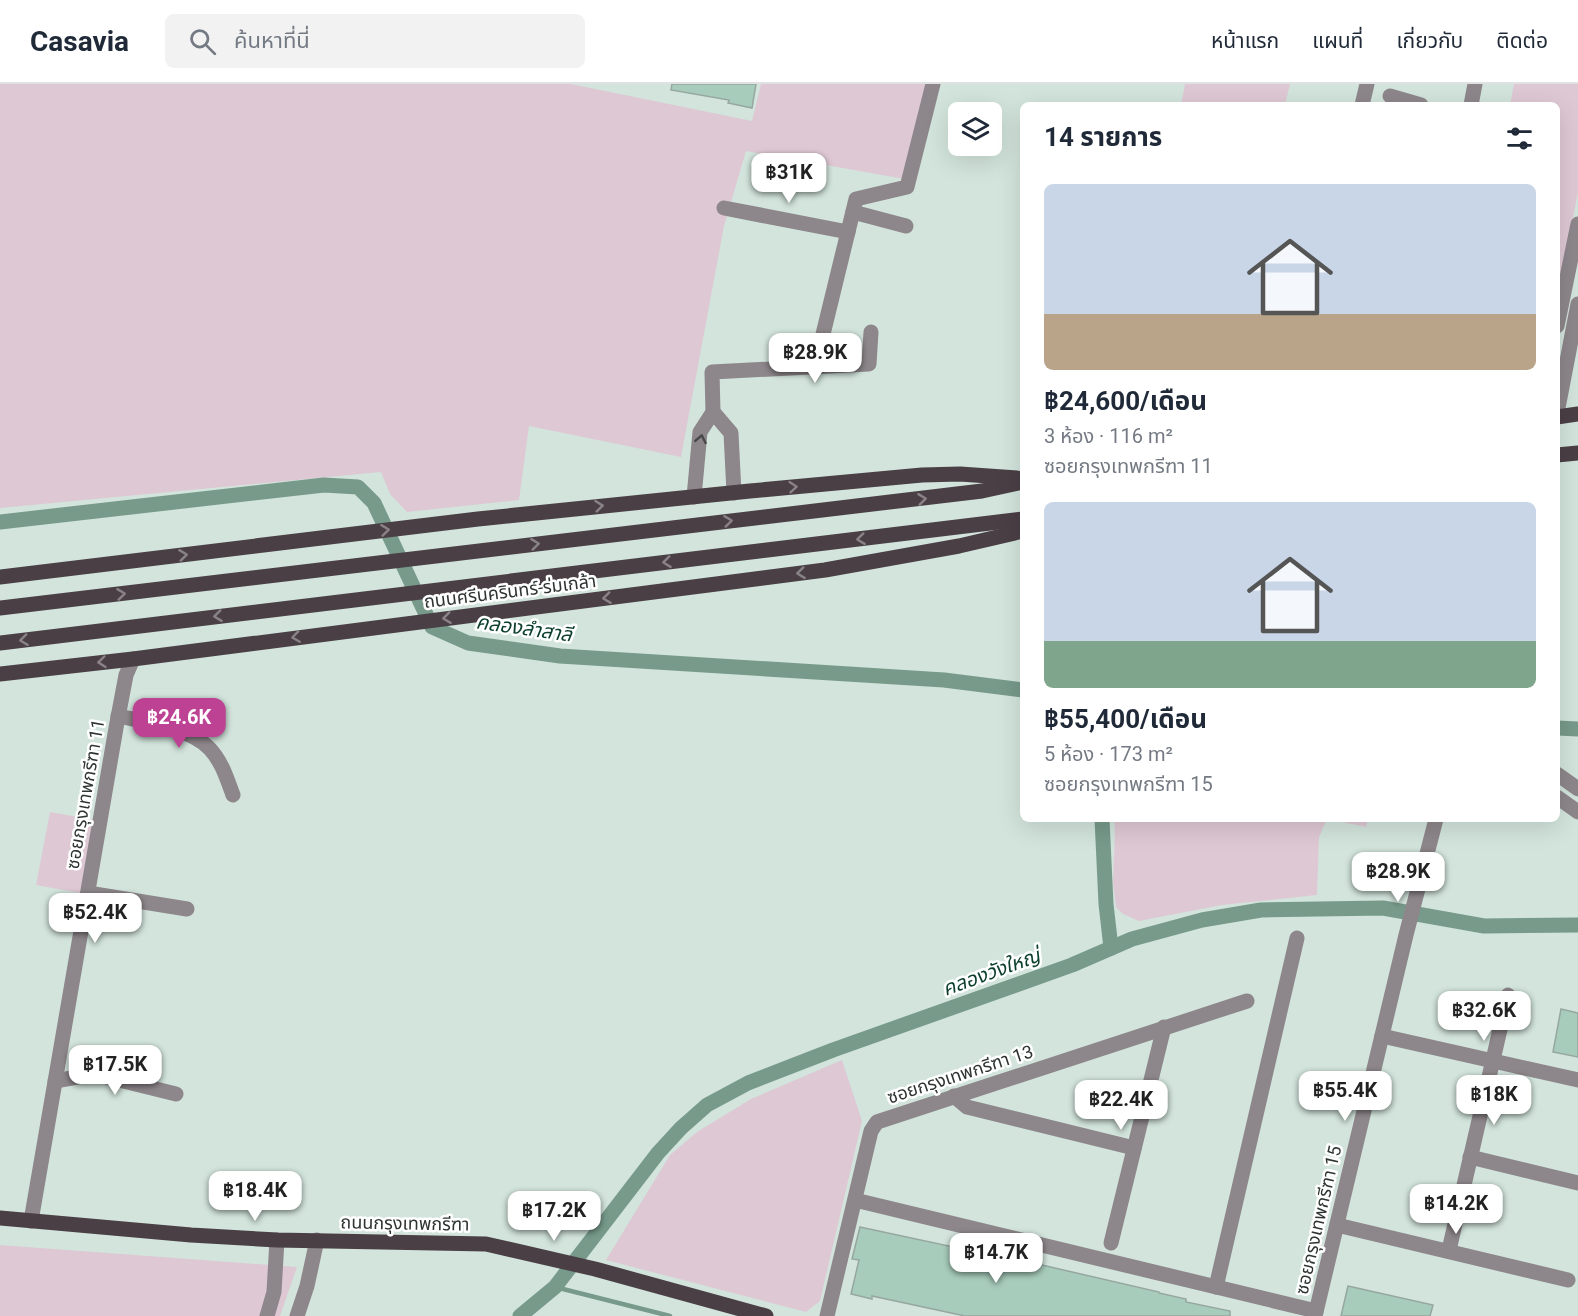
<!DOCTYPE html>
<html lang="th">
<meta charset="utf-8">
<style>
:root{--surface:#fff;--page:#f2f2f3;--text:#1f2937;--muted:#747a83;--line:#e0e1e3;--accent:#be4293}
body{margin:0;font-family:Roboto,"Noto Sans Thai",sans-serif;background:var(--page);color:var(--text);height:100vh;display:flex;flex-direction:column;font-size:22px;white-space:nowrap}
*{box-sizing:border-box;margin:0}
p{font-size:20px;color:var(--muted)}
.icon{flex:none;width:33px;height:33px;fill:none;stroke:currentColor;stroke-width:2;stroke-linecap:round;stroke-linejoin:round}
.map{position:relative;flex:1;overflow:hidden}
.drawer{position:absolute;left:1020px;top:18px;width:540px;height:720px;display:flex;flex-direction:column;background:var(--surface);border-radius:9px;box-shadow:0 6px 24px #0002}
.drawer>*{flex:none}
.controls{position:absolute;left:948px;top:18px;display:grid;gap:12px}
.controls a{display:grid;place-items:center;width:54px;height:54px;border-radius:9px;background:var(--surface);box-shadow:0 6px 24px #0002;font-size:30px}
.price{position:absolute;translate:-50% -51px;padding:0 14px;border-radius:12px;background:#fff;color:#222;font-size:20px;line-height:39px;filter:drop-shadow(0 2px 3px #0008)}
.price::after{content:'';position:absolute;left:50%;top:36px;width:18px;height:14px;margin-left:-9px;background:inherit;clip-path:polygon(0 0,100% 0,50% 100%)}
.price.on{background:var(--accent);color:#fff}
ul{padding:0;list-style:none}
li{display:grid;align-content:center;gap:12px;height:318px;padding:0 24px}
li span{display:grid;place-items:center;height:186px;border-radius:9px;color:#555}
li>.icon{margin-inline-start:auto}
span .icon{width:108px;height:108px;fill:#fffc;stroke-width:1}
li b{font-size:26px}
h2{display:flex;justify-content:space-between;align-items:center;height:72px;padding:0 24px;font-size:26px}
header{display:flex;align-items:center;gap:36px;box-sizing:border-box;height:84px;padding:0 30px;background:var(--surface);border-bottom:2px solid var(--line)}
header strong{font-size:28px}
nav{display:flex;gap:33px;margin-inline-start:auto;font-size:21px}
.search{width:420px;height:54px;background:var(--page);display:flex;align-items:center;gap:15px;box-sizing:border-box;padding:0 21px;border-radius:9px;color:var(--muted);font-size:22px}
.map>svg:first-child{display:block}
.green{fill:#dec8d4}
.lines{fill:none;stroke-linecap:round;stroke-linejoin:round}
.stream{stroke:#779a8a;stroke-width:4.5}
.canal{stroke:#779a8a;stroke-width:15}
.building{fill:#a7ccbb;stroke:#96a79f;stroke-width:1.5}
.minor{stroke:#8d868a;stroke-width:15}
.major{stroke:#4a3f45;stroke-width:15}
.oneway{stroke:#454847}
.oneway2{stroke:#898286}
.labels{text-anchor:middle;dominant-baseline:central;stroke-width:5;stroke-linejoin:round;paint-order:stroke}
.street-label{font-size:18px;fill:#2d3431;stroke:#fff}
.water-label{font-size:20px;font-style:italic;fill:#0b3e2c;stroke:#fff}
</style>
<header>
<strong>Casavia</strong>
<div class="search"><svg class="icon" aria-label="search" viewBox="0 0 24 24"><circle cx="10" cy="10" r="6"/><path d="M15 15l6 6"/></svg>ค้นหาที่นี่</div>
<nav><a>หน้าแรก</a><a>แผนที่</a><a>เกี่ยวกับ</a><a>ติดต่อ</a></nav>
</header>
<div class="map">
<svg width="1578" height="1232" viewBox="0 0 1578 1232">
<rect width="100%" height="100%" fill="#d2e4dc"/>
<!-- green -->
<g class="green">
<path d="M0,0H571L752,37L761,0H931L910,96L746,67L724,142L681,373L529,342L519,416L407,428L390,410L381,388L0,424Z"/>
<path d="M1185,0H1290L1285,21H1181Z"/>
<path d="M1514,0H1578V109L1557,209V21H1510Z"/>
<path d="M50,728L94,736L80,809L36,801Z"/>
<path d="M1114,735H1368L1366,743L1327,735L1319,753L1317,811L1222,821L1139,837L1123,830L1116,823L1113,798L1115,748Z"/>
<path d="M842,976L862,1037L820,1217L806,1228L606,1176L670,1071L697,1048L751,1015Z"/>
<path d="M0,1161L297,1183L280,1232H0Z"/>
</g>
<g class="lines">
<!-- stream -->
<path class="stream" d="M555,1203L670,1232"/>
<!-- canal -->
<g class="canal">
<path d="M0,438L324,401L358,403L374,419L432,543L468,559L560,572L944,596L1023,606"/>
<path d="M1557,644L1578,645"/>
<path d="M1102,735L1106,820L1111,864"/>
<path d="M520,1232L555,1203L658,1069L681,1044L707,1021L748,999L833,966L1072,881L1132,855L1202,836L1261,826L1383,824L1484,842L1578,841"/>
</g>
</g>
<!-- building -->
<g class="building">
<path d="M672,0H756L752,24L728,19L729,16L671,6Z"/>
<path d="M1561,925L1578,929V973L1553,968Z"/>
<path d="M860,1143L967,1166L968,1164L1159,1208V1209L1186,1215V1218L1230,1227V1232H965L872,1212V1215L851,1210L859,1176L852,1175Z"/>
<path d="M1348,1202L1433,1221L1430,1232H1341Z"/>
</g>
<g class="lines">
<!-- minor -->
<g class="minor">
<path d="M1390,12L1421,21"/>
<path d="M1362,21L1367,0"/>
<path d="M1471,21L1475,0"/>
<path d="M724,124L848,148"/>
<path d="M853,128L906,142"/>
<path d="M1557,242L1578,140"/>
<path d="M815,283L856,115L907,103L933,0"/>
<path d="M713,328L712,288L869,280L871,248"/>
<path d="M1557,329L1578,220"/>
<path d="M694,413L700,348L713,328L731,349L734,409"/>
<path d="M118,632C146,638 191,644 210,665C222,678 227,695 233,711"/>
<path d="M1557,690L1578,705"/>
<path d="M1557,713L1578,728"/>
<path d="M88,809L187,825"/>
<path d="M1382,952L1578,996"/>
<path d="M55,997L88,991H99L176,1010"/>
<path d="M954,1012L967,1023L1134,1064"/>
<path d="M1470,1073L1578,1099"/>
<path d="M855,1116L1316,1227"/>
<path d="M31,1137L116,644L126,591L133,575"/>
<path d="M1337,1141L1568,1196"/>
<path d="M1111,1159L1164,943"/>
<path d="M1449,1166L1508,911"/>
<path d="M1216,1203L1297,854"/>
<path d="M267,1232L274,1208L277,1156"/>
<path d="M297,1232L307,1202L317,1156"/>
<path d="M827,1232L871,1047L877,1038L1247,917"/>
<path d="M1315,1232L1406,851L1436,735"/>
</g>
<!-- major -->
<g class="major">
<path d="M1557,333L1578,330"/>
<path d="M1557,371L1578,369"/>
<path d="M0,493L478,435L750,407L922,391L960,390L1017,394"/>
<path d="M0,524L982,407L1023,398"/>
<path d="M0,559L1023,435"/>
<path d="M0,590L133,575L825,486L959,462L1023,447"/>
<path d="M0,1134L191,1151L277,1156L486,1160L595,1185L766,1232"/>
</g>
</g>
<!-- one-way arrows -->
<defs><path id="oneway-chevron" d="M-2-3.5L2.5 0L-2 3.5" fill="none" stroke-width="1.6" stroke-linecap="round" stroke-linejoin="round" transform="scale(1.5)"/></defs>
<use class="oneway" href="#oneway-chevron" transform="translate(701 355) rotate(-79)"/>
<g class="oneway2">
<use href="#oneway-chevron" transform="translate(793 403) rotate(-5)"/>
<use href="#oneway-chevron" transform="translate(922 415) rotate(-7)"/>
<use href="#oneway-chevron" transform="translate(599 422) rotate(-6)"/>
<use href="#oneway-chevron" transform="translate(728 437) rotate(-7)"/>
<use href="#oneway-chevron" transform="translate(385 446) rotate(-7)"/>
<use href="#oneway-chevron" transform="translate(861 455) rotate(173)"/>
<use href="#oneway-chevron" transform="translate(535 460) rotate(-7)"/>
<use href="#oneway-chevron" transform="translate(183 471) rotate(-7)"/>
<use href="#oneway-chevron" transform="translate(667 478) rotate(173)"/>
<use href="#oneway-chevron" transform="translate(801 489) rotate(173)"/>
<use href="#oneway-chevron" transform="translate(121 510) rotate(-7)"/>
<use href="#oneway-chevron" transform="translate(607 514) rotate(173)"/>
<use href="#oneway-chevron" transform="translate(218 532) rotate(173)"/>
<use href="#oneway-chevron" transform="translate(447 534) rotate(173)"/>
<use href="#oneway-chevron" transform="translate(296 553) rotate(172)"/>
<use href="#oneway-chevron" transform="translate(24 556) rotate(173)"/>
<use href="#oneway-chevron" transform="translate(102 578) rotate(174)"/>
</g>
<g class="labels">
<!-- street labels -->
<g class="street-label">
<text transform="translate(510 507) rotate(-7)">ถนนศรีนครินทร์-ร่มเกล้า</text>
<text transform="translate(85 710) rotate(-80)">ซอยกรุงเทพกรีฑา 11</text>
<text transform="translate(960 990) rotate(-18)">ซอยกรุงเทพกรีฑา 13</text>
<text transform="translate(1318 1136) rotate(-77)">ซอยกรุงเทพกรีฑา 15</text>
<text transform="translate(405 1139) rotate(1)">ถนนกรุงเทพกรีฑา</text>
</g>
<!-- water labels -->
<g class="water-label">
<text transform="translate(524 544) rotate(8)">คลองลำสาลี</text>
<text transform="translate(991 888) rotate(-20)">คลองวังใหญ่</text>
</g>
</g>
</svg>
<div class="controls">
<a><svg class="icon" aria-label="layers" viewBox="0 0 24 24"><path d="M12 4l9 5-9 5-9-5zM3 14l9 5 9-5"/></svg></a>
</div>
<b class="price" style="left:789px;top:120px">฿31K</b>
<b class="price" style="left:815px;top:300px">฿28.9K</b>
<b class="price on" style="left:179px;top:665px">฿24.6K</b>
<b class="price" style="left:1398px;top:819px">฿28.9K</b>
<b class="price" style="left:95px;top:860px">฿52.4K</b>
<b class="price" style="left:1484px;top:958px">฿32.6K</b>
<b class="price" style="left:115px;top:1012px">฿17.5K</b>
<b class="price" style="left:1345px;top:1038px">฿55.4K</b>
<b class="price" style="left:1494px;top:1042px">฿18K</b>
<b class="price" style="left:1121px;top:1047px">฿22.4K</b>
<b class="price" style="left:255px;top:1138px">฿18.4K</b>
<b class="price" style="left:1456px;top:1151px">฿14.2K</b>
<b class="price" style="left:554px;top:1158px">฿17.2K</b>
<b class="price" style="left:996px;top:1200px">฿14.7K</b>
<section class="drawer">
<h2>14 รายการ<svg class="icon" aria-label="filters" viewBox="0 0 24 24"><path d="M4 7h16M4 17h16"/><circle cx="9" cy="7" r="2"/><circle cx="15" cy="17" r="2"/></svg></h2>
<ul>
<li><span style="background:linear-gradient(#c9d6e8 70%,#b9a48a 0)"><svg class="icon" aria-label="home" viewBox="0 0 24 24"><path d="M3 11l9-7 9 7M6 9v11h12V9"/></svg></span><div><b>฿24,600/เดือน</b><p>3 ห้อง · 116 m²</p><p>ซอยกรุงเทพกรีฑา 11</p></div></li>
<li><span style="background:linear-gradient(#c9d6e8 75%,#7fa58c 0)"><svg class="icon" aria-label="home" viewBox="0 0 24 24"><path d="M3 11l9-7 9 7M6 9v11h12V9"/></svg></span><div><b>฿55,400/เดือน</b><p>5 ห้อง · 173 m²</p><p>ซอยกรุงเทพกรีฑา 15</p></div></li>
</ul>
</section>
</div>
